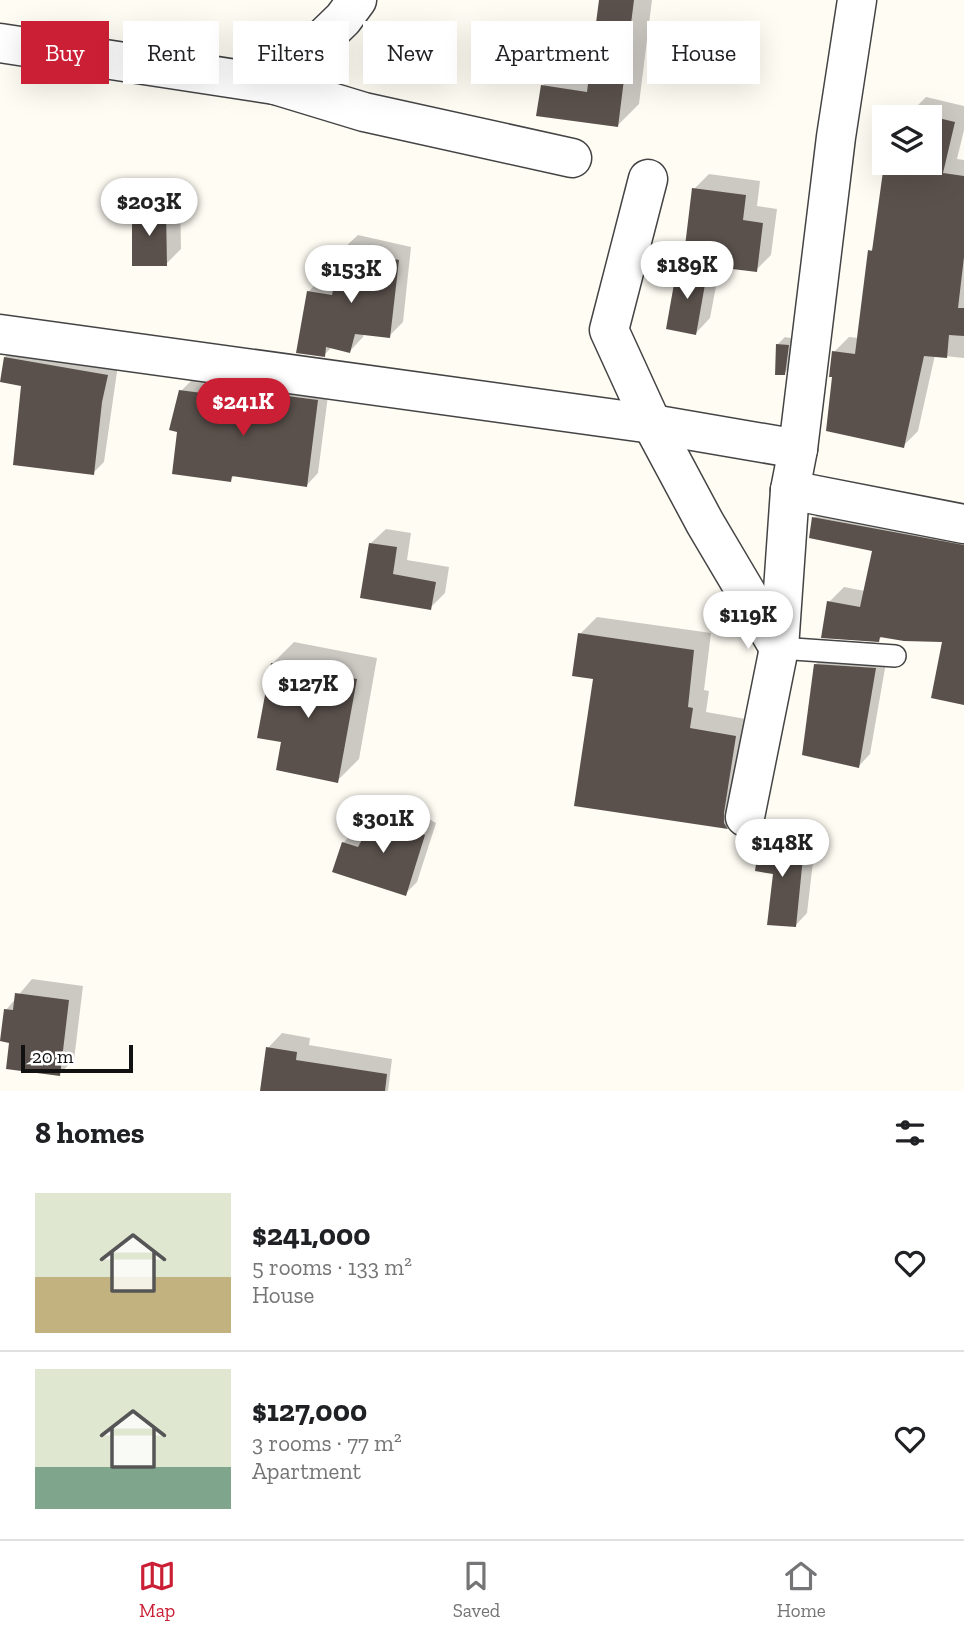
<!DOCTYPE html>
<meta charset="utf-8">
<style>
:root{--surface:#fff;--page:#f2f2f2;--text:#202124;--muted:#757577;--line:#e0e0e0;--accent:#ca1f35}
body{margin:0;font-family:"Zilla Slab",serif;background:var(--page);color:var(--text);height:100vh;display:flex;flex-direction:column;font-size:26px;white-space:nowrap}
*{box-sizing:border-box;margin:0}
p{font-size:23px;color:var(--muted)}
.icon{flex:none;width:38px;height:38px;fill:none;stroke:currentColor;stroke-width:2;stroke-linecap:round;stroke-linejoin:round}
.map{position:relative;height:1091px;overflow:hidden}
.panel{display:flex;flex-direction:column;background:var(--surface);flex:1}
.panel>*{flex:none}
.hud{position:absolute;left:21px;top:21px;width:922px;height:63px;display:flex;gap:14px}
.controls{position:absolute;left:872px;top:105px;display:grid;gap:14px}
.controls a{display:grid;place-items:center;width:70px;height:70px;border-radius:0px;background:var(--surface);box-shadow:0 7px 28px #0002;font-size:35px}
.scale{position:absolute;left:21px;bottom:18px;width:112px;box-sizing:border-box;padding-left:7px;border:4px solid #111;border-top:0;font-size:19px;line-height:24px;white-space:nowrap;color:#111;-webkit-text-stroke:5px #fff;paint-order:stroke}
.price{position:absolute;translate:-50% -60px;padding:0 16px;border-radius:24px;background:#fff;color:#222;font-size:23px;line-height:46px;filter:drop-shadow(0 2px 4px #0008)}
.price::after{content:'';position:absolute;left:50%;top:42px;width:21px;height:16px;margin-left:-10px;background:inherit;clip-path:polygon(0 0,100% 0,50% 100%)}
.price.current{background:var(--accent);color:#fff}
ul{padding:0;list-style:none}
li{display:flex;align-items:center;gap:21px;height:175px;padding:0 35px}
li+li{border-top:2px solid var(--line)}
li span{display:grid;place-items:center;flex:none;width:196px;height:140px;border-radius:0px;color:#555}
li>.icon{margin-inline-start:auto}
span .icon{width:84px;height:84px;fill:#fffc;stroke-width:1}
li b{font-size:30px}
h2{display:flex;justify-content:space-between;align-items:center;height:84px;padding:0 35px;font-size:30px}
.pill{padding:0 24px;border-radius:0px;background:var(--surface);box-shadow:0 7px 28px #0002;font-size:24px;line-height:63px}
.pill.current{background:var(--accent);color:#fff}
.menu{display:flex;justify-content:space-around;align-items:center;height:98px;border-top:2px solid var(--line);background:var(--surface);font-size:19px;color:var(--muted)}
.menu a{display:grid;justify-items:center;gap:4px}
.menu .current{color:var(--accent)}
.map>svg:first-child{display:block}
.shadow{fill:#0003}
.building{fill:#5a514c}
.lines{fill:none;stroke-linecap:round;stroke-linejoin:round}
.service-casing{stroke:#444;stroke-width:24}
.minor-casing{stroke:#444;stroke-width:41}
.service{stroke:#fff;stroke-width:21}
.minor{stroke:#fff;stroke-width:38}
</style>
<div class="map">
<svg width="964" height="1091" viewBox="0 0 964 1091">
<rect width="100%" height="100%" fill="#fffcf4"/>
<!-- shadow -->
<g class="shadow">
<path d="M601,0H652L639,104L617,126L542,86L564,65L592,68Z"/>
<path d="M926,97L964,106V130L957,159L964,160V358L935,355L918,431L903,446L834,352L849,337L859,338L870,251L875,246L886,165L888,163H929V117H909L911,112Z"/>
<path d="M709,174L760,181L757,206L777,209L771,255L756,270L720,265L710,318L696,333L679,268L685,261L694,189Z"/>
<path d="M180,195L181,249L166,264L134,210L148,196Z"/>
<path d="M358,235L411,247L403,322L389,336L364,333L363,337L350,351L332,347L324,355L308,292L322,278L337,281L344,248Z"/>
<path d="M785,337L795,339L791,366L784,373L778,344Z"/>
<path d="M16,347L118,365L104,462L93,473L23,385L5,357Z"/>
<path d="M193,379L329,388L318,473L306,486L235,475L230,480L181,391Z"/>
<path d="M829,503L964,529V703L944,640L883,636L878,640L829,602L844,587L865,591L874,549L814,518Z"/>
<path d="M386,529L411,533L407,560L449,567L445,593L430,608L362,596L371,543Z"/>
<path d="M597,617L711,633L704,690L709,691L706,712L752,720L744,811L727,827L576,805L595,677L580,634Z"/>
<path d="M294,642L377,658L359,759L337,781L283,741L272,664Z"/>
<path d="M828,652L887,657L870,754L859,766L816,664Z"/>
<path d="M392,799L436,823L417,882L405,894L343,843L355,831L367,835L380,811Z"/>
<path d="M774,826L812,831L811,845H815L807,913L795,926L762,838Z"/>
<path d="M32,979L83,986L74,1060L59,1074L6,1010Z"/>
<path d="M282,1033L310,1038L309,1045L392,1059L388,1091H262L268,1048Z"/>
</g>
<!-- building -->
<g class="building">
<path d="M599,0H634L618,127L536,116L541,85L587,92Z"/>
<path d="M909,111L955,122L943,173L964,176V257L958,308H964V336L949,335L947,358L924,356L904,448L826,431L832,377H829L832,351L855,354L868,250L872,251L884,164L895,166L896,163H929V117H907Z"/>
<path d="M692,188L746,195L743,220L763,223L757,272L683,263Z"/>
<path d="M166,209L167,266H132V210Z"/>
<path d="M342,248L399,260L390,338L355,334L350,353L326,347L325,357L296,353L307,291L332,295Z"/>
<path d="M677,267L707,273L696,335L666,329Z"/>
<path d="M776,344L789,345L785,375H775Z"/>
<path d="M4,357L108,375L102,402L94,475L13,465L21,386L0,382Z"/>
<path d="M179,390L286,404L287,396L318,400L307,487L232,476L231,482L172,474L177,432L169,430Z"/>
<path d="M812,517L964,545V705L931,698L942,642L904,641L880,637L879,642L821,638L827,601L860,607L872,551L809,538Z"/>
<path d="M369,543L397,547L393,574L436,582L431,610L360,598Z"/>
<path d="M578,633L694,650L688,707L693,708L690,728L736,736L724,813V823L728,829L574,806L593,679L572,676Z"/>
<path d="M271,663L357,679L338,783L276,770L281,742L257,738Z"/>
<path d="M814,664L876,668L859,768L802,755Z"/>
<path d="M378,810L425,835L406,896L332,872L342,842L358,847Z"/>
<path d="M760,837L801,843L799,856L803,857L796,927L767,925L773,874L755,871Z"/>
<path d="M15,993L69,1000L60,1076L6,1069L9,1043L0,1041L4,1009L13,1010Z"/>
<path d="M266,1047L297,1052L296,1060L387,1074L385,1091H260Z"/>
</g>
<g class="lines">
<defs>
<path id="service" d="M779,648L895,656"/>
<g id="minor">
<path d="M0,43L275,85L343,19L357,0"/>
<path d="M275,85L364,112L572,158"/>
<path d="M648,179L609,330L652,424L705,523L779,648"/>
<path d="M0,334L652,424L798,449L836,137L857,0"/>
<path d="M790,490L964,524"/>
<path d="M745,817L779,648L790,490L798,449"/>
</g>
</defs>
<!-- service casing -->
<use href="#service" class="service-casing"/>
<!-- minor casing -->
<use href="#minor" class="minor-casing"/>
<!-- service -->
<use href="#service" class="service"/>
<!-- minor -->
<use href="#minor" class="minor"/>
</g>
</svg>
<div class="controls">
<a><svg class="icon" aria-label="layers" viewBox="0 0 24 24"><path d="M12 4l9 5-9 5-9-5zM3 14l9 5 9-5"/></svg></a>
</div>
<div class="scale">20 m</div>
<b class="price" style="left:149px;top:238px">$203K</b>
<b class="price" style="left:687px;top:301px">$189K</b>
<b class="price" style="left:351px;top:305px">$153K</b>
<b class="price current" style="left:243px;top:438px">$241K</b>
<b class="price" style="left:748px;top:651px">$119K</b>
<b class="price" style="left:308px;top:720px">$127K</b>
<b class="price" style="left:383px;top:855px">$301K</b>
<b class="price" style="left:782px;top:879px">$148K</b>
<div class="hud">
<a class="pill current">Buy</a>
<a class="pill">Rent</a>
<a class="pill">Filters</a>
<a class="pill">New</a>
<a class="pill">Apartment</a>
<a class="pill">House</a>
</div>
</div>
<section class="panel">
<h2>8 homes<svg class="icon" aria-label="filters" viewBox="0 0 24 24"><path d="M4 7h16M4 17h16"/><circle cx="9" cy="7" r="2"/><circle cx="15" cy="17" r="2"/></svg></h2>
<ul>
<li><span style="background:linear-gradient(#dfe7d0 60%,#c2b280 0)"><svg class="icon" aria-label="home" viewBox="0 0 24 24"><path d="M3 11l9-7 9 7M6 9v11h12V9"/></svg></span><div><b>$241,000</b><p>5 rooms · 133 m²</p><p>House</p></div><svg class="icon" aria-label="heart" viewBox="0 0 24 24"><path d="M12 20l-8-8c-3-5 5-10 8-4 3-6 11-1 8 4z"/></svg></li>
<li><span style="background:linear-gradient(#dfe7d0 70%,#7fa58c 0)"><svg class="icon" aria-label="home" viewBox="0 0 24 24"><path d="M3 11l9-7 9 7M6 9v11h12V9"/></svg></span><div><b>$127,000</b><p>3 rooms · 77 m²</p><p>Apartment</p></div><svg class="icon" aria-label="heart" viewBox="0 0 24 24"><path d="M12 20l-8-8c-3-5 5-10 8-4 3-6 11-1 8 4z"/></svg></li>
</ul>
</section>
<nav class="menu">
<a class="current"><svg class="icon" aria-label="map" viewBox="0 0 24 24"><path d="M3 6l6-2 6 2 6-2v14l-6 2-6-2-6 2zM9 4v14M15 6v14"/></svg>Map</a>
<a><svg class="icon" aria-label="saved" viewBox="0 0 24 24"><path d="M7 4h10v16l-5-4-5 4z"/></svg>Saved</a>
<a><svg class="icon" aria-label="home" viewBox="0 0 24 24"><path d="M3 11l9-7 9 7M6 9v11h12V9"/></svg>Home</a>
</nav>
